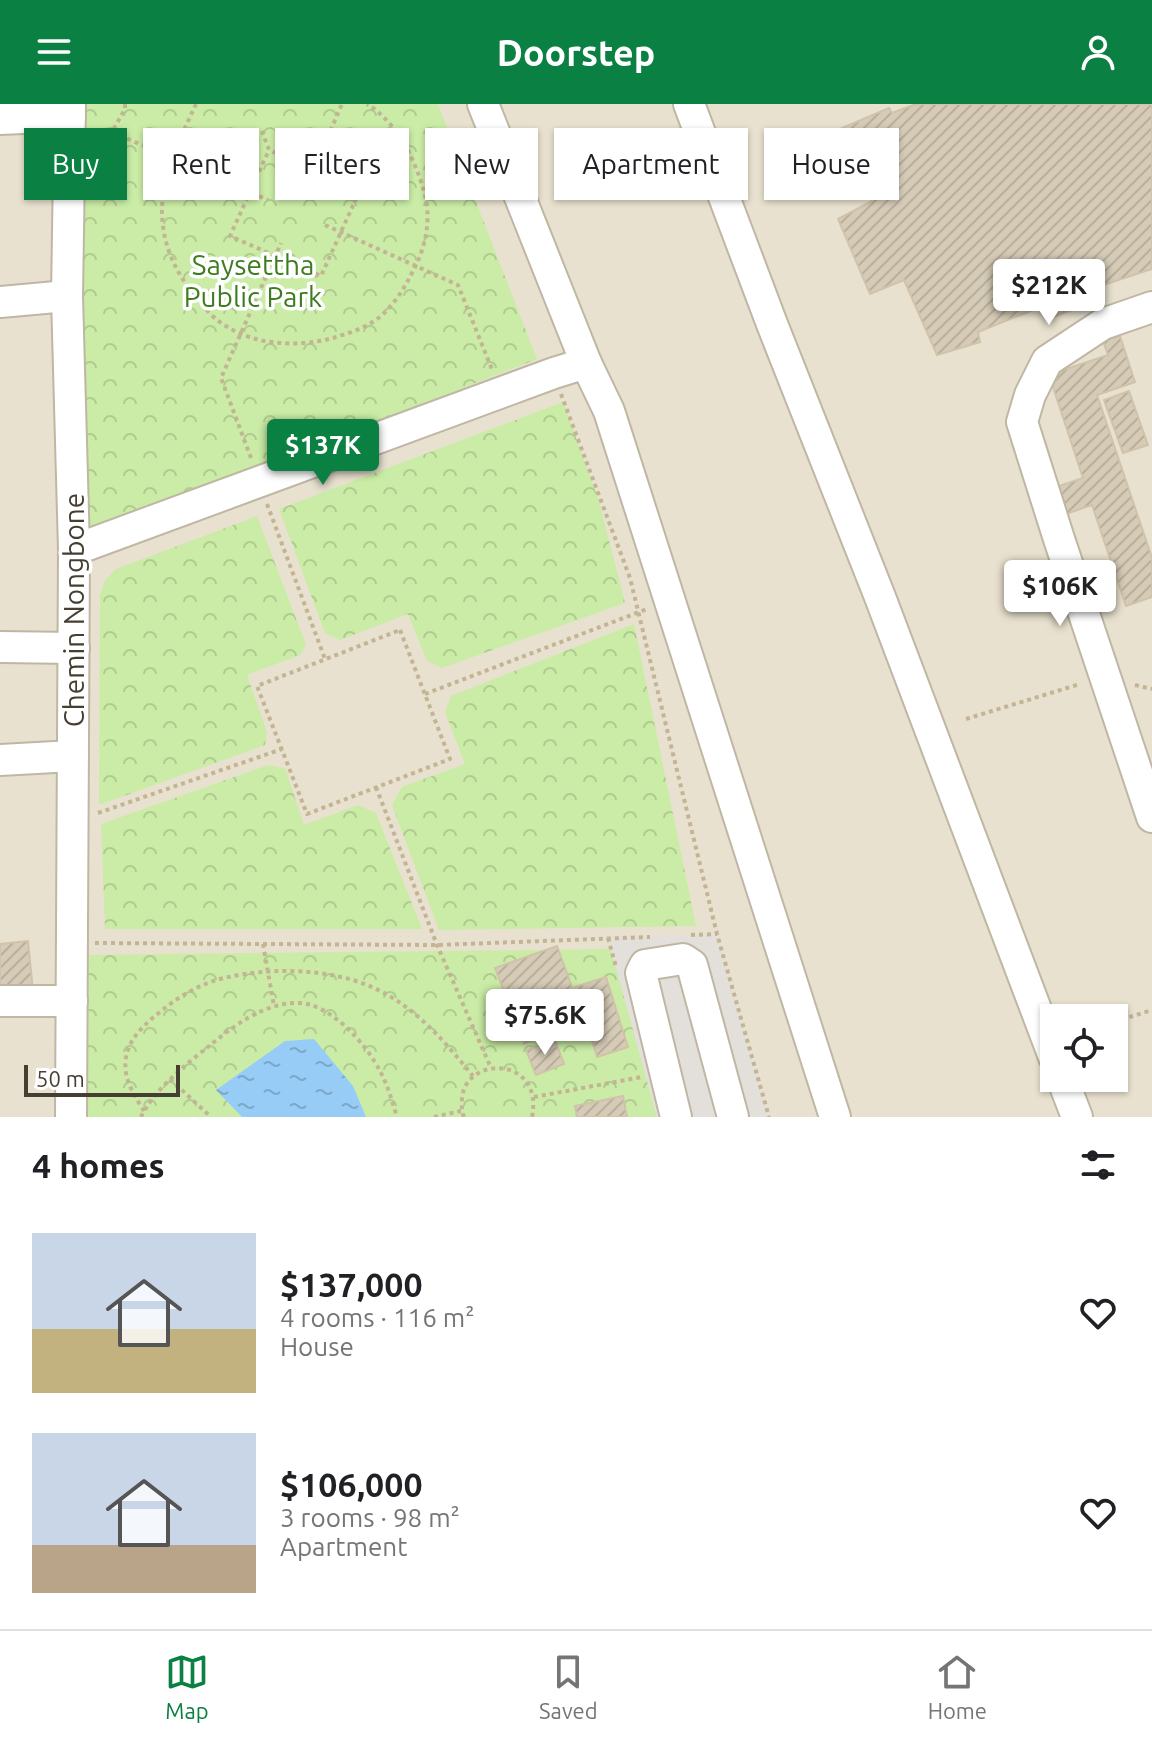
<!DOCTYPE html>
<meta charset="utf-8">
<style>
:root{--surface:#fff;--page:#f2f2f2;--text:#202124;--muted:#757577;--line:#e0e0e0;--accent:#0b8043}
body{margin:0;font-family:Ubuntu,sans-serif;background:var(--page);color:var(--text);height:100vh;display:flex;flex-direction:column;font-size:30px;white-space:nowrap}
*{box-sizing:border-box;margin:0}
p{font-size:26px;color:var(--muted)}
.icon{flex:none;width:44px;height:44px;fill:none;stroke:currentColor;stroke-width:2;stroke-linecap:round;stroke-linejoin:round}
.map{position:relative;height:1013px;overflow:hidden}
.drawer{display:flex;flex-direction:column;background:var(--surface);flex:1}
.drawer>*{flex:none}
.guide{position:absolute;left:24px;top:24px;width:1104px;height:72px;display:flex;gap:16px}
.fabs{position:absolute;left:1040px;top:900px;display:grid;gap:16px}
.fabs a{display:grid;place-items:center;width:88px;height:88px;border-radius:0px;background:var(--surface);box-shadow:0 2px 6px #0004;font-size:40px}
.scale{position:absolute;left:24px;bottom:20px;width:156px;box-sizing:border-box;padding-left:8px;border:4px solid #453e32;border-top:0;font-size:22px;line-height:28px;white-space:nowrap;color:#453e32;-webkit-text-stroke:6px #fff;paint-order:stroke}
.price{position:absolute;translate:-50% -68px;padding:0 18px;border-radius:8px;background:#fff;color:#222;font-size:26px;line-height:52px;filter:drop-shadow(0 2px 4px #0008)}
.price::after{content:'';position:absolute;left:50%;top:48px;width:24px;height:18px;margin-left:-12px;background:inherit;clip-path:polygon(0 0,100% 0,50% 100%)}
.price.active{background:var(--accent);color:#fff}
ul{padding:0;list-style:none}
li{display:flex;align-items:center;gap:24px;height:200px;padding:0 32px}
li span{display:grid;place-items:center;flex:none;width:224px;height:160px;border-radius:0px;color:#555}
li>.icon{margin-inline-start:auto}
span .icon{width:96px;height:96px;fill:#fffc;stroke-width:1}
li b{font-size:34px}
h2{display:flex;justify-content:space-between;align-items:center;height:96px;padding:0 32px;font-size:34px}
.tag{padding:0 28px;border-radius:0px;background:var(--surface);box-shadow:0 2px 6px #0004;font-size:28px;line-height:72px}
.tag.active{background:var(--accent);color:#fff}
header{display:flex;justify-content:space-between;align-items:center;height:104px;padding:0 32px;background:var(--accent);color:#fff;font-size:36px;font-weight:600}
.dock{display:flex;justify-content:space-around;align-items:center;height:112px;border-top:2px solid var(--line);background:var(--surface);font-size:22px;color:var(--muted)}
.dock a{display:grid;justify-items:center;gap:4px}
.dock .active{color:var(--accent)}
.map>svg:first-child{display:block}
.residential{fill:#e8e1cf;fill-rule:evenodd}
.park{fill:url(#park-crowns)}
.parking{fill:#e3e0db}
.water{fill:url(#water-ripples)}
.building{fill:url(#building-hatch);stroke:#d1c3a9;stroke-width:2}
.lines{fill:none;stroke-linecap:round;stroke-linejoin:round}
.minor-casing{stroke:#bfb7a4;stroke-width:34}
.path{stroke:#c3b494;stroke-width:4;stroke-dasharray:4 4;stroke-linecap:butt}
.minor{stroke:#fff;stroke-width:30}
.labels{text-anchor:middle;dominant-baseline:central;stroke-width:7;stroke-linejoin:round;paint-order:stroke}
.park-label{font-size:28px;fill:#3f7c20;stroke:#fff}
.street-label{font-size:28px;fill:#453e32;stroke:#fff}
</style>
<header><svg class="icon" aria-label="menu" viewBox="0 0 24 24"><path d="M4 6h16M4 12h16M4 18h16"/></svg>Doorstep<svg class="icon" aria-label="person" viewBox="0 0 24 24"><circle cx="12" cy="8" r="4"/><path d="M4 21q1-7 8-7t8 7"/></svg></header>
<div class="map">
<svg width="1152" height="1013" viewBox="0 0 1152 1013">
<defs>
<pattern id="park-crowns" width="20" height="18" patternUnits="userSpaceOnUse" patternTransform="scale(2)"><rect width="20" height="18" fill="#caeca6"/><path d="M2 6a3 3 0 1 1 6 0M12 15a3 3 0 1 1 6 0" fill="none" stroke="#afcb8f"/></pattern>
<pattern id="water-ripples" width="26" height="14" patternUnits="userSpaceOnUse" patternTransform="scale(2)"><rect width="26" height="14" fill="#97ccf7"/><path d="M2 4q2-2 4 0t4 0M15 11q2-2 4 0t4 0" fill="none" stroke="#7da7c9"/></pattern>
<pattern id="building-hatch" width="6" height="6" patternUnits="userSpaceOnUse" patternTransform="scale(2)"><rect width="6" height="6" fill="#d5cbb6"/><path d="M-1 1l2-2M0 6l6-6M5 7l2-2" fill="none" stroke="#b8af9d"/></pattern>
</defs>
<rect width="100%" height="100%" fill="#f3efe2"/>
<!-- residential -->
<path class="residential" d="M0,0H1152V1013H0ZM1054,914H1114V974H1054Z"/>
<!-- park -->
<g class="park">
<path d="M82,0H438L537,255L85,432L77,185Z"/>
<path d="M563,298L599,397L625,499L442,564L427,557L408,510L340,536L325,529L279,405Z"/>
<path d="M257,412L306,541L300,551L247,571L267,628L265,641L99,701L100,491L105,476L116,465Z"/>
<path d="M634,520L696,822L439,826L392,701L402,683L465,660L445,608L451,592Z"/>
<path d="M268,661L285,664L304,721L358,701L376,709L422,825H105L101,720Z"/>
<path d="M611,845L657,1013H84L86,851Z"/>
</g>
<!-- parking -->
<path class="parking" d="M717,830L769,1013H657L608,834Z"/>
<!-- water -->
<path class="water" d="M314,935L353,982L366,1013H242L216,986L285,937Z"/>
<!-- building -->
<g class="building">
<path d="M916,0H1152V165L1094,184L1100,196L1053,213L1048,200L978,228L980,238L937,251L904,176L870,190L838,115L872,97L842,24L889,4L892,9Z"/>
<path d="M1120,232L1135,278L1097,291L1152,454V493L1126,502L1092,401L1066,410L1056,383L1083,374L1049,271L1108,251L1103,237Z"/>
<path d="M1129,287L1148,341L1123,349L1104,296Z"/>
<path d="M28,837L33,887L0,890V840Z"/>
<path d="M557,842L585,918L524,940L495,864Z"/>
<path d="M606,873L628,943L597,953L575,883Z"/>
<path d="M555,936L564,960L536,971L526,946Z"/>
<path d="M623,992L627,1013H577L575,1002Z"/>
</g>
<g class="lines">
<defs>
<g id="minor">
<path d="M70,0L67,192L74,446L71,1013"/>
<path d="M483,0L586,259L609,307L835,1013"/>
<path d="M689,0L772,220L880,493L1054,953"/>
<path d="M0,15L70,12"/>
<path d="M0,198L67,192"/>
<path d="M1152,203L1103,220L1047,257L1030,291L1022,318L1059,435L1152,713"/>
<path d="M74,446L554,269L586,259"/>
<path d="M0,543L74,544"/>
<path d="M0,656L73,652"/>
<path d="M0,897H72"/>
<path d="M1062,974L1077,1013"/>
<path d="M676,1013L641,869L645,861L683,855L692,861L733,1013"/>
</g>
</defs>
<!-- minor casing -->
<use href="#minor" class="minor-casing"/>
<!-- path -->
<g class="path">
<path d="M125,0V5L112,28L268,96"/>
<path d="M196,0C179,37 157,80 163,122C166,147 177,169 192,188C202,201 212,214 226,222C257,242 299,243 333,234C349,229 369,223 382,211C396,198 405,183 413,167C427,141 432,112 423,84C414,53 396,18 367,0"/>
<path d="M262,27L269,46L230,132L321,172L360,86L269,46"/>
<path d="M308,78L342,0"/>
<path d="M325,121L458,181L493,268"/>
<path d="M561,290L630,474L717,830L769,1013"/>
<path d="M251,354L221,274L281,139"/>
<path d="M267,400L325,555"/>
<path d="M400,526L450,655L307,710L257,582Z"/>
<path d="M1135,581L1152,585"/>
<path d="M425,590L647,505"/>
<path d="M966,615L1080,580"/>
<path d="M376,683L437,841L491,964"/>
<path d="M98,709L282,645"/>
<path d="M691,831L717,830"/>
<path d="M608,834L616,863"/>
<path d="M95,839L437,841L650,833"/>
<path d="M263,840L274,902"/>
<path d="M1114,918L1152,906"/>
<path d="M170,975L211,1013"/>
<path d="M534,993L642,973"/>
<path d="M144,1007C137,996 128,982 126,969C122,944 137,927 155,912C175,895 198,880 224,874C269,863 331,864 374,884C416,903 445,938 473,972"/>
<path d="M141,1013C154,986 185,961 208,943C233,922 265,898 299,899C331,900 367,941 380,967C388,982 392,997 397,1013"/>
<path d="M434,1013L461,1007"/>
<path d="M464,1013C461,1006 462,1002 462,994C466,951 544,952 532,1013"/>
</g>
<!-- minor -->
<use href="#minor" class="minor"/>
</g>
<g class="labels">
<!-- park labels -->
<g class="park-label">
<text x="253" y="160">Saysettha<tspan x="253" dy="32">Public Park</tspan></text>
</g>
<!-- street labels -->
<g class="street-label">
<text transform="translate(73 506) rotate(-90)">Chemin Nongbone</text>
</g>
</g>
</svg>
<div class="fabs">
<a><svg class="icon" aria-label="locate" viewBox="0 0 24 24"><circle cx="12" cy="12" r="6"/><path d="M12 2v4M12 18v4M2 12h4M18 12h4"/></svg></a>
</div>
<div class="scale">50 m</div>
<b class="price" style="left:1049px;top:223px">$212K</b>
<b class="price active" style="left:323px;top:383px">$137K</b>
<b class="price" style="left:1060px;top:524px">$106K</b>
<b class="price" style="left:545px;top:953px">$75.6K</b>
<div class="guide">
<a class="tag active">Buy</a>
<a class="tag">Rent</a>
<a class="tag">Filters</a>
<a class="tag">New</a>
<a class="tag">Apartment</a>
<a class="tag">House</a>
</div>
</div>
<section class="drawer">
<h2>4 homes<svg class="icon" aria-label="filters" viewBox="0 0 24 24"><path d="M4 7h16M4 17h16"/><circle cx="9" cy="7" r="2"/><circle cx="15" cy="17" r="2"/></svg></h2>
<ul>
<li><span style="background:linear-gradient(#c9d6e8 60%,#c2b280 0)"><svg class="icon" aria-label="home" viewBox="0 0 24 24"><path d="M3 11l9-7 9 7M6 9v11h12V9"/></svg></span><div><b>$137,000</b><p>4 rooms · 116 m²</p><p>House</p></div><svg class="icon" aria-label="heart" viewBox="0 0 24 24"><path d="M12 20l-8-8c-3-5 5-10 8-4 3-6 11-1 8 4z"/></svg></li>
<li><span style="background:linear-gradient(#c9d6e8 70%,#b9a48a 0)"><svg class="icon" aria-label="home" viewBox="0 0 24 24"><path d="M3 11l9-7 9 7M6 9v11h12V9"/></svg></span><div><b>$106,000</b><p>3 rooms · 98 m²</p><p>Apartment</p></div><svg class="icon" aria-label="heart" viewBox="0 0 24 24"><path d="M12 20l-8-8c-3-5 5-10 8-4 3-6 11-1 8 4z"/></svg></li>
</ul>
</section>
<nav class="dock">
<a class="active"><svg class="icon" aria-label="map" viewBox="0 0 24 24"><path d="M3 6l6-2 6 2 6-2v14l-6 2-6-2-6 2zM9 4v14M15 6v14"/></svg>Map</a>
<a><svg class="icon" aria-label="saved" viewBox="0 0 24 24"><path d="M7 4h10v16l-5-4-5 4z"/></svg>Saved</a>
<a><svg class="icon" aria-label="home" viewBox="0 0 24 24"><path d="M3 11l9-7 9 7M6 9v11h12V9"/></svg>Home</a>
</nav>
